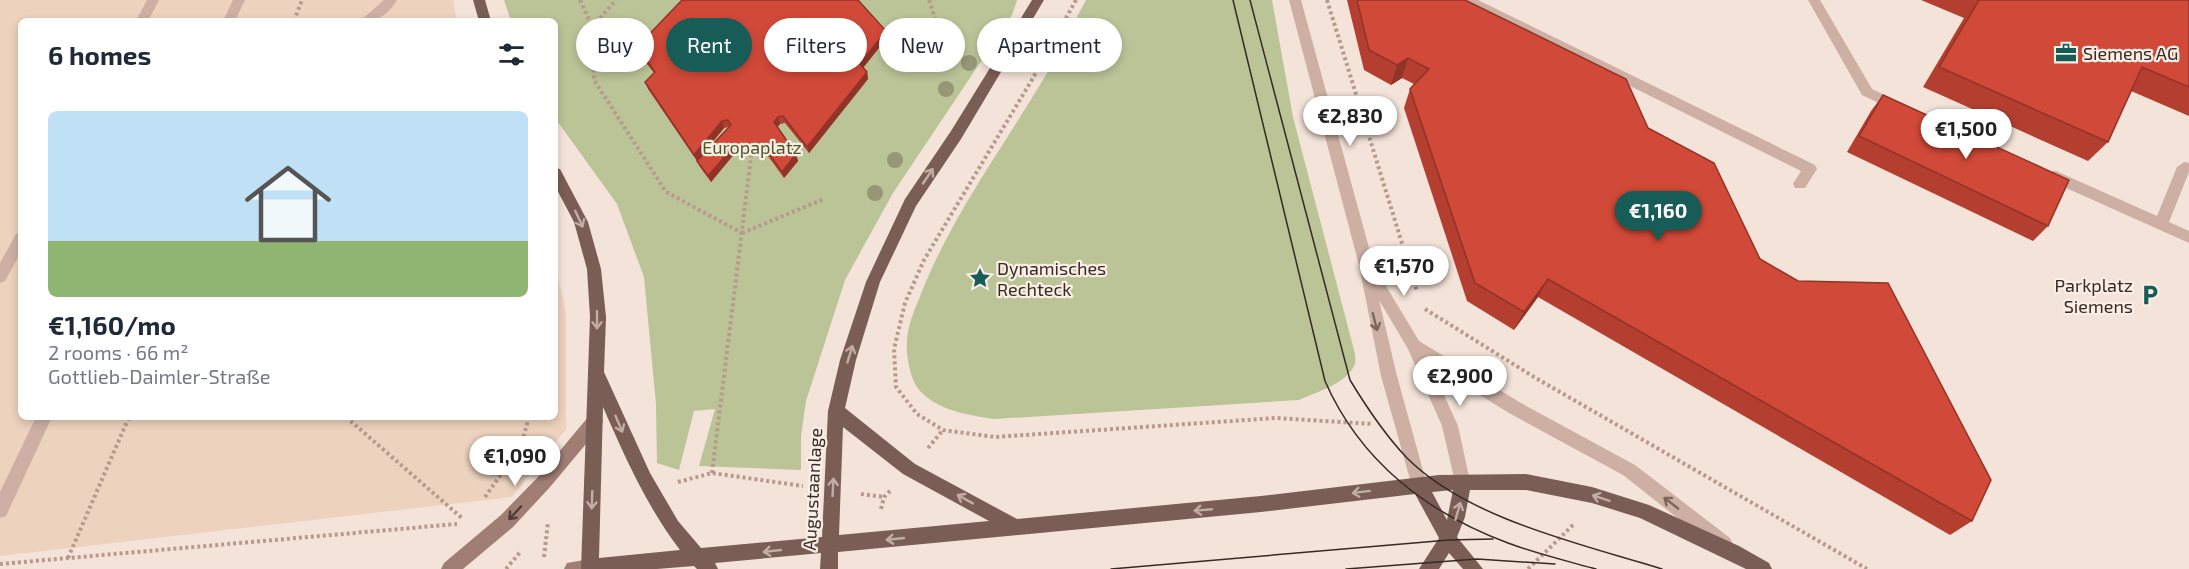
<!DOCTYPE html>
<meta charset="utf-8">
<style>
:root{--surface:#fff;--page:#f2f2f3;--text:#1f2937;--muted:#747a83;--accent:#175c57}
body{margin:0;font-family:"Exo 2",sans-serif;background:var(--page);color:var(--text);height:100vh;display:flex;flex-direction:column;font-size:22px;white-space:nowrap}
*{box-sizing:border-box;margin:0}
p{font-size:20px;color:var(--muted)}
.icon{flex:none;width:33px;height:33px;fill:none;stroke:currentColor;stroke-width:2;stroke-linecap:round;stroke-linejoin:round}
.map{position:relative;flex:1;overflow:hidden}
.panel{position:absolute;left:18px;top:18px;width:540px;height:402px;display:flex;flex-direction:column;background:var(--surface);border-radius:9px;box-shadow:0 3px 9px #0003}
.panel>*{flex:none}
.top-card{position:absolute;left:576px;top:18px;width:570px;height:54px;display:flex;gap:12px}
.price{position:absolute;translate:-50% -51px;padding:0 14px;border-radius:21px;background:#fff;color:#222;font-size:20px;line-height:39px;filter:drop-shadow(0 2px 3px #0008)}
.price::after{content:'';position:absolute;left:50%;top:36px;width:18px;height:14px;margin-left:-9px;background:inherit;clip-path:polygon(0 0,100% 0,50% 100%)}
.price.current{background:var(--accent);color:#fff}
ul{padding:0;list-style:none}
li{display:grid;align-content:center;gap:12px;height:318px;padding:0 30px}
li span{display:grid;place-items:center;height:186px;border-radius:9px;color:#555}
li>.icon{margin-inline-start:auto}
span .icon{width:108px;height:108px;fill:#fffc;stroke-width:1}
li b{font-size:26px}
h2{display:flex;justify-content:space-between;align-items:center;height:72px;padding:0 30px;font-size:26px}
.tag{padding:0 21px;border-radius:27px;background:var(--surface);box-shadow:0 3px 9px #0003;font-size:21px;line-height:54px}
.tag.current{background:var(--accent);color:#fff}
.map>svg:first-child{display:block}
.green{fill:#bac497}
.plaza{fill:#edd2bd}
.lines{fill:none;stroke-linecap:round;stroke-linejoin:round}
.path{stroke:#b89a8d;stroke-width:4;stroke-dasharray:3 3;stroke-linecap:butt}
.service{fill:#cdb0a3;fill-rule:evenodd}
.minor{fill:#cdb0a3;fill-rule:evenodd}
.secondary{fill:#a07e74;fill-rule:evenodd}
.primary{fill:#7a5d55;fill-rule:evenodd}
.tram{stroke:#372926;stroke-width:1.5}
.tree{fill:#979677}
.wall{fill:#b43f30}
.shaded-wall{fill:#923327}
.building{fill:#d14938;stroke:#923327;stroke-width:1.5}
.oneway{stroke:#c1ada4}
.oneway2{stroke:#7a665e}
.oneway3{stroke:#513e3a}
.labels{text-anchor:middle;dominant-baseline:central;stroke-width:4.5;stroke-linejoin:round;paint-order:stroke}
.poi-label{font-size:18px;fill:#372926;stroke:#fbeee5;text-anchor:start}
.park-label{font-size:18px;fill:#4c5727;stroke:#fbeee5}
.street-label{font-size:18px;fill:#372926;stroke:#fbeee5}
</style>
<div class="map">
<svg width="2189" height="569" viewBox="0 0 2189 569">
<rect width="100%" height="100%" fill="#f3e3d8"/>
<!-- green -->
<g class="green">
<path d="M504,0H1017L1012,15L893,193L845,280L806,401L801,436V470L699,466L715,409L694,411L679,470L657,463L656,404L644,277L617,204L555,118V21H511Z"/>
<path d="M1086,0H1272L1293,117L1354,350C1355,354 1356,360 1355,364C1347,384 1316,392 1299,400L994,419C967,415 928,409 914,382C909,370 906,354 907,342C907,326 915,309 921,294C950,220 997,156 1038,88C1056,60 1070,29 1086,0Z"/>
</g>
<!-- plaza -->
<path class="plaza" d="M0,0H453L457,21H21V417H555V264L566,314V429L512,497L0,556Z"/>
<g class="lines">
<!-- path -->
<g class="path">
<path d="M580,0L592,27L594,80L666,192L742,233"/>
<path d="M929,0L943,43"/>
<path d="M1076,0L1033,78L924,260L905,303L894,349L896,387L917,414L943,430L995,437L1276,418L1373,424"/>
<path d="M1327,0L1417,292"/>
<path d="M294,21L302,0"/>
<path d="M592,27L616,0"/>
<path d="M742,233L824,199"/>
<path d="M1425,309L1534,377L1867,569"/>
<path d="M346,417L463,519"/>
<path d="M928,448L943,430"/>
<path d="M712,473L752,149"/>
<path d="M678,482L712,473L803,486"/>
<path d="M861,494L884,497"/>
<path d="M485,497L521,446L529,417"/>
<path d="M881,509L884,497L891,490"/>
<path d="M544,557L548,522"/>
<path d="M68,558L129,417"/>
<path d="M0,564L457,524"/>
<path d="M506,569L521,551"/>
<path d="M1528,569L1575,523"/>
</g>
<!-- service -->
<g class="service">
<path d="M147,0H159L148,21H136Z"/>
<path d="M384,0H397C387,16 378,21 360,21Z"/>
<path d="M1461,0H1478L1815,165L1817,169L1805,188H1795L1793,184L1801,171L1463,3Z"/>
<path d="M1808,0H1820L1872,89L1903,104L1905,107L1903,110H1893L1862,95Z"/>
<path d="M2184,162L2189,163V172L2169,222L2189,231V243L2046,179L2044,175L2046,171H2056L2157,216L2177,167Z"/>
<path d="M21,232V252L5,281L0,283V263L16,234Z"/>
</g>
<!-- minor -->
<g class="minor">
<path d="M233,0H245L235,21H223Z"/>
<path d="M1289,0H1301L1374,266L1419,341L1521,403L1635,465L1730,538L1733,544L1730,550L1724,552L1718,550L1623,475L1509,413L1430,364L1458,426L1470,481L1468,486L1462,489L1456,486L1442,426L1408,349L1379,300L1397,376L1427,485L1425,490L1419,493L1413,490L1381,376L1359,265Z"/>
<path d="M36,417H52L6,516L0,518V492Z"/>
</g>
<!-- secondary -->
<g class="secondary">
<path d="M595,414L601,416L603,421L601,426L550,487L513,527L463,569H441L444,563L501,515L538,477L589,416Z"/>
<path d="M590,559L596,561L598,569H564L567,563Z"/>
</g>
<!-- primary -->
<g class="primary">
<path d="M473,0H485L491,21H479Z"/>
<path d="M1032,0H1044L961,139L916,206L880,282L856,360L845,408L915,464L1017,519L1261,496L1439,475L1526,474L1592,487L1649,505L1739,546L1769,563L1772,569H1746L1640,518L1592,503L1526,490H1470L1465,517L1457,537L1483,569H1463L1449,553L1439,569H1419L1439,538L1415,494L1261,512L838,552V569H820L821,553L715,563L718,569H697L694,566L657,569H581L590,317L587,269L574,222L555,186V168L560,169L588,222L601,269L606,317L604,372L650,473L678,521L701,548L822,537L828,411L840,360L866,282L905,199L951,131ZM603,407C625,457 647,507 680,550L599,558ZM843,427L903,474L989,521L839,535ZM1453,490L1447,520L1432,492Z"/>
</g>
<!-- tram -->
<g class="tram">
<path d="M1233,0L1325,381C1360,461 1427,513 1508,543C1537,554 1567,561 1596,569"/>
<path d="M1250,0L1350,380C1367,408 1384,434 1407,458C1468,519 1581,544 1662,569"/>
<path d="M1111,569L1449,540L1493,539"/>
<path d="M1346,569L1477,559L1555,564"/>
</g>
</g>
<!-- trees -->
<g class="tree">
<circle cx="969" cy="63" r="8"/>
<circle cx="946" cy="89" r="8"/>
<circle cx="895" cy="160" r="8"/>
<circle cx="875" cy="193" r="8"/>
</g>
<!-- wall -->
<g class="wall">
<path d="M1347,0H1465L1648,128L1760,259L1972,521L1950,535L1538,297L1514,330L1467,301L1404,108L1410,89L1414,84L1402,78L1391,85L1364,70Z"/>
<path d="M1921,0H2189V116L2131,91L2108,142L2088,161L1923,87L1964,18Z"/>
<path d="M887,38L863,68L867,72L868,79L809,153L785,123L780,124L777,127L796,154L798,161L784,178L765,152L735,153L711,182L700,167L697,161L729,127L724,128L697,161L648,89L645,82L654,73L639,54L637,47Z"/>
<path d="M1883,95L2048,226L2033,241L1847,152L1871,111Z"/>
</g>
<!-- shaded-wall -->
<g class="shaded-wall">
<path d="M886,31L887,38L861,70L860,64Z"/>
<path d="M1408,58L1402,78L1391,85L1397,65Z"/>
<path d="M867,72L868,79L809,153L807,147Z"/>
<path d="M778,117L780,124L776,129L774,122Z"/>
<path d="M722,121L724,128L697,161L694,155Z"/>
<path d="M733,147L735,153L711,182L708,176Z"/>
<path d="M796,154L798,161L784,178L782,172Z"/>
<path d="M1548,279L1538,297L1514,330L1524,312Z"/>
</g>
<!-- building -->
<g class="building">
<path d="M682,0H858L886,31L860,64L867,72L807,147L783,116L778,117L774,122L796,154L782,172L763,145L733,147L708,176L697,161L731,125L728,120L722,121L694,155L645,82L655,72L637,47Z"/>
<path d="M1357,0H1465L1626,79L1648,128L1714,163L1760,259L1798,281L1888,283L1991,480L1972,521L1548,279L1524,312L1475,283L1410,89L1429,69L1408,58L1397,65L1369,50Z"/>
<path d="M1979,0H2189V87L2142,67L2108,142L1939,67Z"/>
<path d="M1883,95L2069,180L2048,226L1859,136Z"/>
</g>
<!-- one-way arrows -->
<defs><path id="oneway-shaft" d="M-6 0H5M1.5-3L5.5 0L1.5 3" fill="none" stroke-width="1.6" stroke-linecap="round" stroke-linejoin="round" transform="scale(1.5)"/></defs>
<g class="oneway">
<use href="#oneway-shaft" transform="translate(928 176) rotate(-56)"/>
<use href="#oneway-shaft" transform="translate(579 219) rotate(65)"/>
<use href="#oneway-shaft" transform="translate(597 320) rotate(90)"/>
<use href="#oneway-shaft" transform="translate(850 354) rotate(-73)"/>
<use href="#oneway-shaft" transform="translate(619 424) rotate(67)"/>
<use href="#oneway-shaft" transform="translate(833 487) rotate(-87)"/>
<use href="#oneway-shaft" transform="translate(1361 492) rotate(173)"/>
<use href="#oneway-shaft" transform="translate(1601 498) rotate(-162)"/>
<use href="#oneway-shaft" transform="translate(965 499) rotate(-151)"/>
<use href="#oneway-shaft" transform="translate(592 500) rotate(92)"/>
<use href="#oneway-shaft" transform="translate(1203 510) rotate(175)"/>
<use href="#oneway-shaft" transform="translate(1458 511) rotate(-74)"/>
<use href="#oneway-shaft" transform="translate(895 539) rotate(174)"/>
<use href="#oneway-shaft" transform="translate(772 551) rotate(174)"/>
</g>
<g class="oneway2">
<use href="#oneway-shaft" transform="translate(1375 322) rotate(76)"/>
<use href="#oneway-shaft" transform="translate(1671 503) rotate(-142)"/>
</g>
<use class="oneway3" href="#oneway-shaft" transform="translate(515 513) rotate(133)"/>
<!-- icons -->
<defs>
<symbol id="office-bare" viewBox="-9 -9 18 18"><path d="M-6-3h4V-5.5h4V-3h4V5H-6ZM-1-4.5V-3h2v-1.5ZM-6 0V1H6V0Z" fill="#175c57" stroke="#fbeee5" stroke-width="2.5" paint-order="stroke"/></symbol>
<symbol id="sight-bare" viewBox="-9 -9 18 18"><path d="M0-6L1.8-2.2L6-1.7L2.9 1.2L3.7 5.4L0 3.3L-3.7 5.4L-2.9 1.2L-6-1.7L-1.8-2.2Z" fill="#175c57" stroke="#fbeee5" stroke-width="2.5" paint-order="stroke"/></symbol>
<symbol id="parking-bare" viewBox="-9 -9 18 18"><path d="M-3.5-5.5H1a3.5 3.5 0 0 1 0 7H-1V5.5H-3.5ZM-1-3.4V-.6H.8a1.4 1.4 0 0 0 0-2.8Z" fill="#175c57" stroke="#fbeee5" stroke-width="2.5" paint-order="stroke"/></symbol>
</defs>
<g fill-rule="evenodd">
<use href="#office-bare" x="2051" y="38" width="30" height="30"/>
<use href="#sight-bare" x="965" y="263" width="30" height="30"/>
<use href="#parking-bare" x="2135" y="280" width="30" height="30"/>
</g>
<g class="labels">
<!-- poi labels -->
<g class="poi-label">
<text x="2083" y="53">Siemens AG</text>
<text x="997" y="268">Dynamisches<tspan x="997" dy="21">Rechteck</tspan></text>
<text x="2133" y="285" text-anchor="end">Parkplatz<tspan x="2133" dy="21">Siemens</tspan></text>
</g>
<!-- park labels -->
<g class="park-label">
<text x="752" y="147">Europaplatz</text>
</g>
<!-- street labels -->
<g class="street-label">
<text transform="translate(812 489) rotate(-87)">Augustaanlage</text>
</g>
</g>
</svg>
<b class="price" style="left:1350px;top:147px">€2,830</b>
<b class="price" style="left:1966px;top:160px">€1,500</b>
<b class="price current" style="left:1658px;top:242px">€1,160</b>
<b class="price" style="left:1404px;top:297px">€1,570</b>
<b class="price" style="left:1460px;top:407px">€2,900</b>
<b class="price" style="left:515px;top:487px">€1,090</b>
<div class="top-card">
<a class="tag">Buy</a>
<a class="tag current">Rent</a>
<a class="tag">Filters</a>
<a class="tag">New</a>
<a class="tag">Apartment</a>
</div>
<section class="panel">
<h2>6 homes<svg class="icon" aria-label="filters" viewBox="0 0 24 24"><path d="M4 7h16M4 17h16"/><circle cx="9" cy="7" r="2"/><circle cx="15" cy="17" r="2"/></svg></h2>
<ul>
<li><span style="background:linear-gradient(#bfe0f5 70%,#8fb573 0)"><svg class="icon" aria-label="home" viewBox="0 0 24 24"><path d="M3 11l9-7 9 7M6 9v11h12V9"/></svg></span><div><b>€1,160/mo</b><p>2 rooms · 66 m²</p><p>Gottlieb-Daimler-Straße</p></div></li>
</ul>
</section>
</div>
